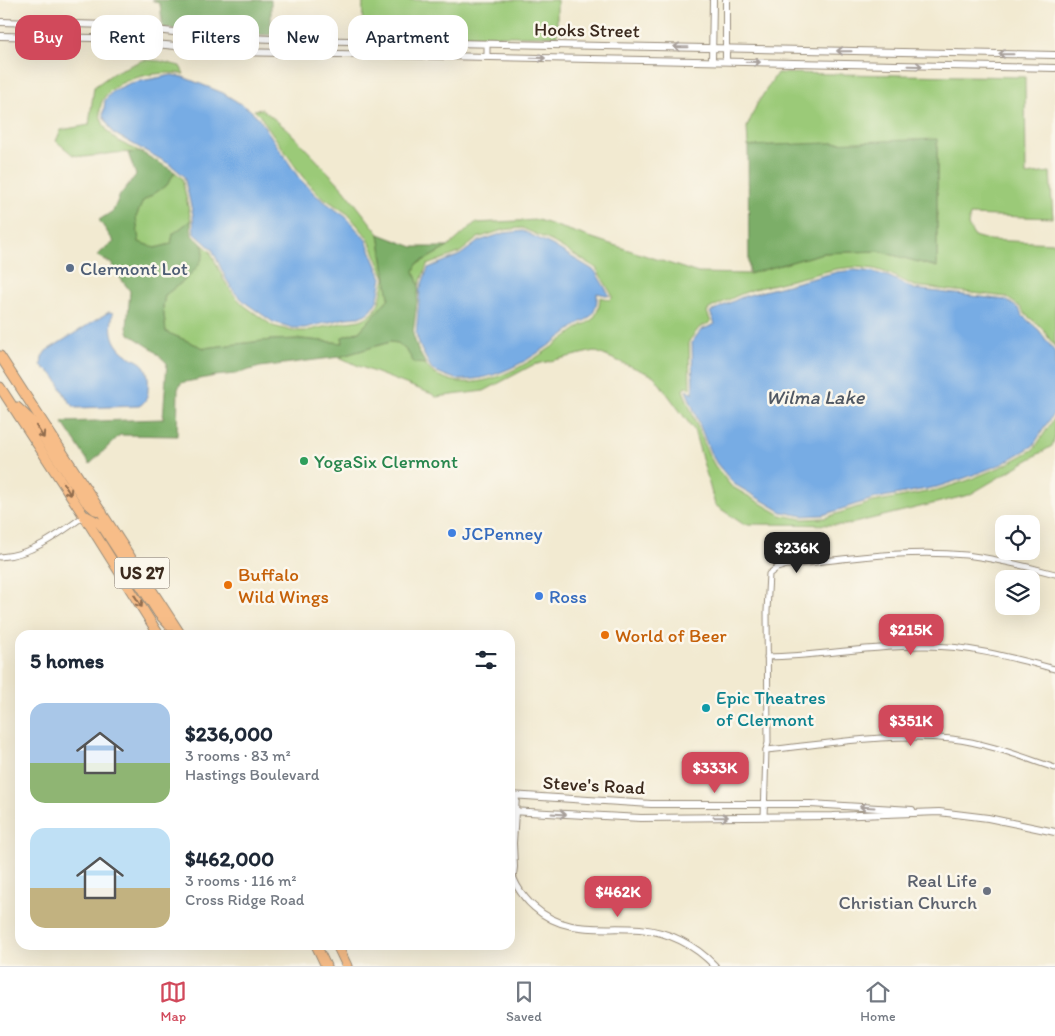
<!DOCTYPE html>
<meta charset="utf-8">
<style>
:root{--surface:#fff;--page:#f6f6f7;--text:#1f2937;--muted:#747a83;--line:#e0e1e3;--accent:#d1495b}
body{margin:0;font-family:Itim,sans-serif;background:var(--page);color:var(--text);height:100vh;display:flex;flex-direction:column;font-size:19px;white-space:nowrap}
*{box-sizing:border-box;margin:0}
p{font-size:16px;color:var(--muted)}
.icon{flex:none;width:28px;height:28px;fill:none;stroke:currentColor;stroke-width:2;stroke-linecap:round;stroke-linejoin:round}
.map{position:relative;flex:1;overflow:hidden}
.drawer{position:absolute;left:15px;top:630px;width:500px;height:320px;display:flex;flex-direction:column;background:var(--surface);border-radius:15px;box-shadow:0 5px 20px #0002}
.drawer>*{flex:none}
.banner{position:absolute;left:15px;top:15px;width:500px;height:45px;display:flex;gap:10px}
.controls{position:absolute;left:995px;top:515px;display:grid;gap:10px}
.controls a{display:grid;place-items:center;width:45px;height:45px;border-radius:10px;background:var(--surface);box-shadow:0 5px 20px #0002;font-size:25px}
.price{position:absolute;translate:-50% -42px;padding:0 11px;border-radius:10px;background:var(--accent);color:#fff;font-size:16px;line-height:32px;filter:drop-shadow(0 1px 2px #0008)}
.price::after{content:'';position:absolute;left:50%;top:30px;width:15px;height:11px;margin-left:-8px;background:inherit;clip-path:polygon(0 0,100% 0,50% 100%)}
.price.current{background:#222;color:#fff}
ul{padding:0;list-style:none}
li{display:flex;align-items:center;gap:15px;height:125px;padding:0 15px}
li span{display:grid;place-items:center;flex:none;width:140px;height:100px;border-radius:15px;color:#555}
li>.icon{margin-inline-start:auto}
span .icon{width:60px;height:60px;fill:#fffc;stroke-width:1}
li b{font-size:21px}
h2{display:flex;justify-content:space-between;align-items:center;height:60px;padding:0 15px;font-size:21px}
.chip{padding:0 18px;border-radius:15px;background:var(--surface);box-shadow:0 5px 20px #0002;font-size:18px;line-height:45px}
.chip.current{background:var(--accent);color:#fff}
.menu{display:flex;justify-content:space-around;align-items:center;height:70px;border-top:1px solid var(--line);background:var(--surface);font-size:14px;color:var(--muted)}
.menu a{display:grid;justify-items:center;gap:2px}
.menu .current{color:var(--accent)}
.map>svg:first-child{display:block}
.green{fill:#9bca78;stroke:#6b7a4b}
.forest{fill:#7cae68;stroke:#5c6c43}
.water{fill:#77ace4;stroke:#596b81}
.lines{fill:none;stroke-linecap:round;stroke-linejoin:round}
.minor-casing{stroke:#968a78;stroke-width:7}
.tertiary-casing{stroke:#968a78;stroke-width:8}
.trunk-casing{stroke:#968a78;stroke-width:11}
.minor{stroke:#fff;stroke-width:5}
.tertiary{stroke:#fff;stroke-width:6}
.trunk{stroke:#f7bd88;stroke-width:9}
.oneway{stroke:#a79f9a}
.oneway2{stroke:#906c4e}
.service-dot{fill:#5c6f8a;stroke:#fbf7ec;stroke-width:2}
.leisure-dot{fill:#2e9e5b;stroke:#fbf7ec;stroke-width:2}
.shop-dot{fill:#3f7fe0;stroke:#fbf7ec;stroke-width:2}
.food-dot{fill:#e8710a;stroke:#fbf7ec;stroke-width:2}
.culture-dot{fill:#0f9aa8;stroke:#fbf7ec;stroke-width:2}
.worship-dot{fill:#6b7280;stroke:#fbf7ec;stroke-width:2}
.labels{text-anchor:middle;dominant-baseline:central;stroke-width:5;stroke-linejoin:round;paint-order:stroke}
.shield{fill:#fbf7ec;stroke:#75685c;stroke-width:1}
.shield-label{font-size:18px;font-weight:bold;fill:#3b2a1e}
.street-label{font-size:19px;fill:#3b2a1e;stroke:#fbf7ec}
.service-label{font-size:19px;fill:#4e5e75;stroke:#fbf7ec;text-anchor:start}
.leisure-label{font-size:19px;fill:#27864d;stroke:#fbf7ec;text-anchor:start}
.shop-label{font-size:19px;fill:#366cbe;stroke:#fbf7ec;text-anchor:start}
.food-label{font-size:19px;fill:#c56008;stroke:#fbf7ec;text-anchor:start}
.culture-label{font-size:19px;fill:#0d838f;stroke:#fbf7ec;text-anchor:start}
.worship-label{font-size:19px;fill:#5b616d;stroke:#fbf7ec;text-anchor:end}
.water-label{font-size:20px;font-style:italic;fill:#505863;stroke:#fbf7ec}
</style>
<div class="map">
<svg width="1055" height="966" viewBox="0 0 1055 966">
<rect width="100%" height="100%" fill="#fbf7ec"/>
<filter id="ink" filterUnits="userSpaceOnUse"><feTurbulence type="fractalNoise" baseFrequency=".02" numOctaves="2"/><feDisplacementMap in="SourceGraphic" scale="10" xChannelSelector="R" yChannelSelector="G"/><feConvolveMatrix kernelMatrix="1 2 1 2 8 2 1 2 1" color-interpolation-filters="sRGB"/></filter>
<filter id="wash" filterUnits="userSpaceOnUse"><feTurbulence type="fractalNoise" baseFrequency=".0096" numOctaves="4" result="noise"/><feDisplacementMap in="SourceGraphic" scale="20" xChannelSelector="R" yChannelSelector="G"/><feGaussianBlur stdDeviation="1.12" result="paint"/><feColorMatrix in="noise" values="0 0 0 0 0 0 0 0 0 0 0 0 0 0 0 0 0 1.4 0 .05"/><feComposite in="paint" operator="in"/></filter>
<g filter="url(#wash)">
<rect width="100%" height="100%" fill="#f2ead1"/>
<!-- green -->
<g class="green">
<path d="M363,0H557V36H416L362,31Z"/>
<path d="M143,60L160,61L180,66L184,74C159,70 101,78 100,111C100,119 105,129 111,135C118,143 132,147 141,152L114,153L85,157L73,155L56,141L61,130L89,125L94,87L115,72Z"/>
<path d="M777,73L1025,77L1026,175L1050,172L1053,218L970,215L968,225L974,236L988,240L1055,243V347L1041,327L1025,314L1020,307L1006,297L914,286L890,274L875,269L855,267L836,269L755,289L741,294L709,309L707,312L711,322L699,328L689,341L690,389L686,386L683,390L708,453L715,466L731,486L781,515L803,519L824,518L873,502L937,490L966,481L1003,466L1034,449L1055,417V437L1052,446L969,495L846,525L743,524L715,505L694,430L654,376L594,351L533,365L484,391L436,397L432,394L361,367L339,357L390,342L398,343L407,351L414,362L426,364C431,374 437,375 447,379C492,395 548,350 582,325C595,322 600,309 600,297L610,300L612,298V295L596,268L553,242L522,228L503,230L478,238L459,253L427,265L419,286L414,271L417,264L448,247L475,223L538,220L698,273L749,274L823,253L878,251L937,267V140L748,146L747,127L757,104Z"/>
<path d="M262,109L288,130L343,188L379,234L389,298L360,331L342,337L343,343L301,339L271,340L204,348L166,332L163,307L165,295L184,281L204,252L202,244L210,251L224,280L234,295L245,306L273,326L292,331H305L346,322L360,320L367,317L374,312L380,300L385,278L368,238L348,214L318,194L302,176L260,116L254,110Z"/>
<path d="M175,172L182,178L191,220L173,234L171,244L155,248L139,242L136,217L143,201L167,185Z"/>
</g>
<!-- forest -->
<g class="forest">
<path d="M152,0H271V35L220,33L163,28L160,4Z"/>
<path d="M937,139V267L878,251L823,253L749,274L748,146Z"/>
<path d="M141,152L175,172L167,185L143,201L136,217L139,242L155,248L171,244L173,234L191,220L192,235C194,238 199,240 201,243C214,261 177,286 165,295L163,307L166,332L204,348L271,340L301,339L343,343L342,337L360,331L389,298L379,234L413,247H448L417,264L414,271L419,286L413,334L418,350L426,364L414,363L407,351L398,343L390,342L339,357L260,367L235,374L215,376L181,383L178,389L177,436L120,435L90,464L62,422L163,419L167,363L151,348L129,334L127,327L130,291L113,268L112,264L97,255L114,242L99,220L113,211L120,195L136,175L128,153Z"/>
</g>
<!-- water -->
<g class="water">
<path d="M172,75L183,77L223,93L249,109L258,117L299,178L317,196L346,217L366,240L382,278L378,299L372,309L366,314L359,317L346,318L305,328H293L273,322L247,304L235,293L226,279L212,249L194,233L193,215L184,176L171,165L113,133L103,116L105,100L113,91L130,83Z"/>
<path d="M523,231L552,245L595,271L610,296L597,293C598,305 594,319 581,322C546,348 507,380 461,380C452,379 440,373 432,370L421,349L416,334L420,289L428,268L460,255L479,241L504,233Z"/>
<path d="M855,270L874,272L890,277L914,289L1006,300L1019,309L1023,316L1039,330L1055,352V411L1033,446L1002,464L965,478L937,487L873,499L823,515L803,516L782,512L734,484L717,464L710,452L686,390L693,394L692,342L701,330L715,324L710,312L742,297L756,293L837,272Z"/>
<path d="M109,312L113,313C111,323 110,334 116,344C131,367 151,352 148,390C148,397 145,403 139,406L76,408C64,399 62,386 53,375C50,371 44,369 41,365L42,357L46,351Z"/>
</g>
</g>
<g filter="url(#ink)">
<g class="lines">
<defs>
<g id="minor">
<path d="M487,57V43"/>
<path d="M0,557C32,555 59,534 84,516"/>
<path d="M767,657C821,656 874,645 927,646C971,646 1013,658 1055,669"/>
<path d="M766,750C827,744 891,732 952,739C987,743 1022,757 1055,768"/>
<path d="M764,817L766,750L768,743L767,611L769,574L777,568L787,565C846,559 906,549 966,555C996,559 1026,566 1055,574"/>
</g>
<g id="tertiary">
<path d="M0,22L109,25L220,37L299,40L1055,55"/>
<path d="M0,36L92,38L239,52L1055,68"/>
<path d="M712,61L713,0"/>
<path d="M726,61V0"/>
<path d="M510,795L651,804H810L912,810"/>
<path d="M510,811L641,818L833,816L939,812L988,818L1055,832"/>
<path d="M510,872C513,876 514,881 517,886C521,893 527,901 534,907C566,936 601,926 640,929C669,932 695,945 715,966"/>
<path d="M513,875L514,867L513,843L516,796"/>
</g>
<g id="trunk">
<path d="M0,356L181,635"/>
<path d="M0,387L84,516L159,635"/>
<path d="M17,407L33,422L86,502L95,510L102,512"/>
<path d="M86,516L99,523L104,529L159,614L170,626"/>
<path d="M316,945L326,966"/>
<path d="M337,945L347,966"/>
</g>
</defs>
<!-- minor casing -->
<use href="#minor" class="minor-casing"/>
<!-- tertiary casing -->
<use href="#tertiary" class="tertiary-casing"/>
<!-- trunk casing -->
<use href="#trunk" class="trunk-casing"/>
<!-- minor -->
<use href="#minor" class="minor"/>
<!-- tertiary -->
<use href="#tertiary" class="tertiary"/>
<!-- trunk -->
<use href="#trunk" class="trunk"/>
</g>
<!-- one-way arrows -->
<defs><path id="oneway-shaft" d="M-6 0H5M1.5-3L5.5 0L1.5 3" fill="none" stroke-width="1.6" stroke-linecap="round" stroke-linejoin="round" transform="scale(1.25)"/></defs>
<g class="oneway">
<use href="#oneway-shaft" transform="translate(681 47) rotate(-179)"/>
<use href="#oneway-shaft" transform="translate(844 51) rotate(-179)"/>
<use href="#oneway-shaft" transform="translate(1006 54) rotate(-179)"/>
<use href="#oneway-shaft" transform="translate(538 58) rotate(1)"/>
<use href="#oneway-shaft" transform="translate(753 62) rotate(1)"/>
<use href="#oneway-shaft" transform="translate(915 66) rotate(1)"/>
<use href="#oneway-shaft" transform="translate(867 807) rotate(-177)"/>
<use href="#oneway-shaft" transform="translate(559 814) rotate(4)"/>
<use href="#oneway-shaft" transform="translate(721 817) rotate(-1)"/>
</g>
<g class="oneway2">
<use href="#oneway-shaft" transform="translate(40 432) rotate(57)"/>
<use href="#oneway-shaft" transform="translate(67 489) rotate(57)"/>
<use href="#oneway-shaft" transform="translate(138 601) rotate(58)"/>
</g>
</g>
<!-- markers -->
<circle class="service-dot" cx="70" cy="268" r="5"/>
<circle class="leisure-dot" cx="304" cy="461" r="5"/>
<g class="shop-dot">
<circle cx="452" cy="533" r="5"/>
<circle cx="539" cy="596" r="5"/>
</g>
<g class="food-dot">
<circle cx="228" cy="585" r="5"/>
<circle cx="605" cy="635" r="5"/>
</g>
<circle class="culture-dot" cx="706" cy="708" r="5"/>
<circle class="worship-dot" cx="987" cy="891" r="5"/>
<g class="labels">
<!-- shield labels -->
<rect class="shield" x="114.5" y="557.5" width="55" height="31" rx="4"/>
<g class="shield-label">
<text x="142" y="573">US 27</text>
</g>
<!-- street labels -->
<g class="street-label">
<text transform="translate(587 30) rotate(1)">Hooks Street</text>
<text transform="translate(594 785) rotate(3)">Steve's Road</text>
</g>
<!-- service labels -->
<g class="service-label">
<text x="80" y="268">Clermont Lot</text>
</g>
<!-- leisure labels -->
<g class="leisure-label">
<text x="314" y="461">YogaSix Clermont</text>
</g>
<!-- shop labels -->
<g class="shop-label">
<text x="462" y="533">JCPenney</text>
<text x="549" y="596">Ross</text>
</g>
<!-- food labels -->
<g class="food-label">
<text x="238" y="574">Buffalo<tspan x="238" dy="22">Wild Wings</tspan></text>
<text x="615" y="635">World of Beer</text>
</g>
<!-- culture labels -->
<g class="culture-label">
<text x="716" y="697">Epic Theatres<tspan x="716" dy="22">of Clermont</tspan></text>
</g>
<!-- worship labels -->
<g class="worship-label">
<text x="977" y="880">Real Life<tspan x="977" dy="22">Christian Church</tspan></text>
</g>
<!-- water labels -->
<g class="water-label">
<text x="815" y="397">Wilma Lake</text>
</g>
</g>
</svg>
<div class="controls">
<a><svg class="icon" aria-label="locate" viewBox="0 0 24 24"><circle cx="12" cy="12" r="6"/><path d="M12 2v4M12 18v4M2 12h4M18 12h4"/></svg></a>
<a><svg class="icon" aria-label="layers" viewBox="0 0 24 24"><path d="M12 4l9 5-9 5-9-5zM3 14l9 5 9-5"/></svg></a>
</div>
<b class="price current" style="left:797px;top:574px">$236K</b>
<b class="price" style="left:911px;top:656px">$215K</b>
<b class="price" style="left:911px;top:747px">$351K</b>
<b class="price" style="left:715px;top:794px">$333K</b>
<b class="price" style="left:618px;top:918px">$462K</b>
<div class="banner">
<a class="chip current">Buy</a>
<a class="chip">Rent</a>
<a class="chip">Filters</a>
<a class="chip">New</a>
<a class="chip">Apartment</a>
</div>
<section class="drawer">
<h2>5 homes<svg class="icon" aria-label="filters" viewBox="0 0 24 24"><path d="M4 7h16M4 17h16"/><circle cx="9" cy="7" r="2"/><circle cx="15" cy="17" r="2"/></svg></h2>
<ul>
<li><span style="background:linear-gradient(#a9c7e8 60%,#8fb573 0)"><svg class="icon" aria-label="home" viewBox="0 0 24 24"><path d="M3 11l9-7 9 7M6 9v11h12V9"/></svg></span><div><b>$236,000</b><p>3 rooms · 83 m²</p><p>Hastings Boulevard</p></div></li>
<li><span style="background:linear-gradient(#bfe0f5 60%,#c2b280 0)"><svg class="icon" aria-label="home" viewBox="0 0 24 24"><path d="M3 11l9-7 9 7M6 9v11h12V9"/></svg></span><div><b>$462,000</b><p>3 rooms · 116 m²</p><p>Cross Ridge Road</p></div></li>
</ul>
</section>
</div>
<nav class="menu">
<a class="current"><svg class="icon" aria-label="map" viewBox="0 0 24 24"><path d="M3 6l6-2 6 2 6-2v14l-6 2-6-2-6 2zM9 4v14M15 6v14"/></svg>Map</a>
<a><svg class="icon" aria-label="saved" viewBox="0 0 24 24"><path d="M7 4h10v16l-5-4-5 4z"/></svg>Saved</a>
<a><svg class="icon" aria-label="home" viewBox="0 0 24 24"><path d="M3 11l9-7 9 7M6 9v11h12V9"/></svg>Home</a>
</nav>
